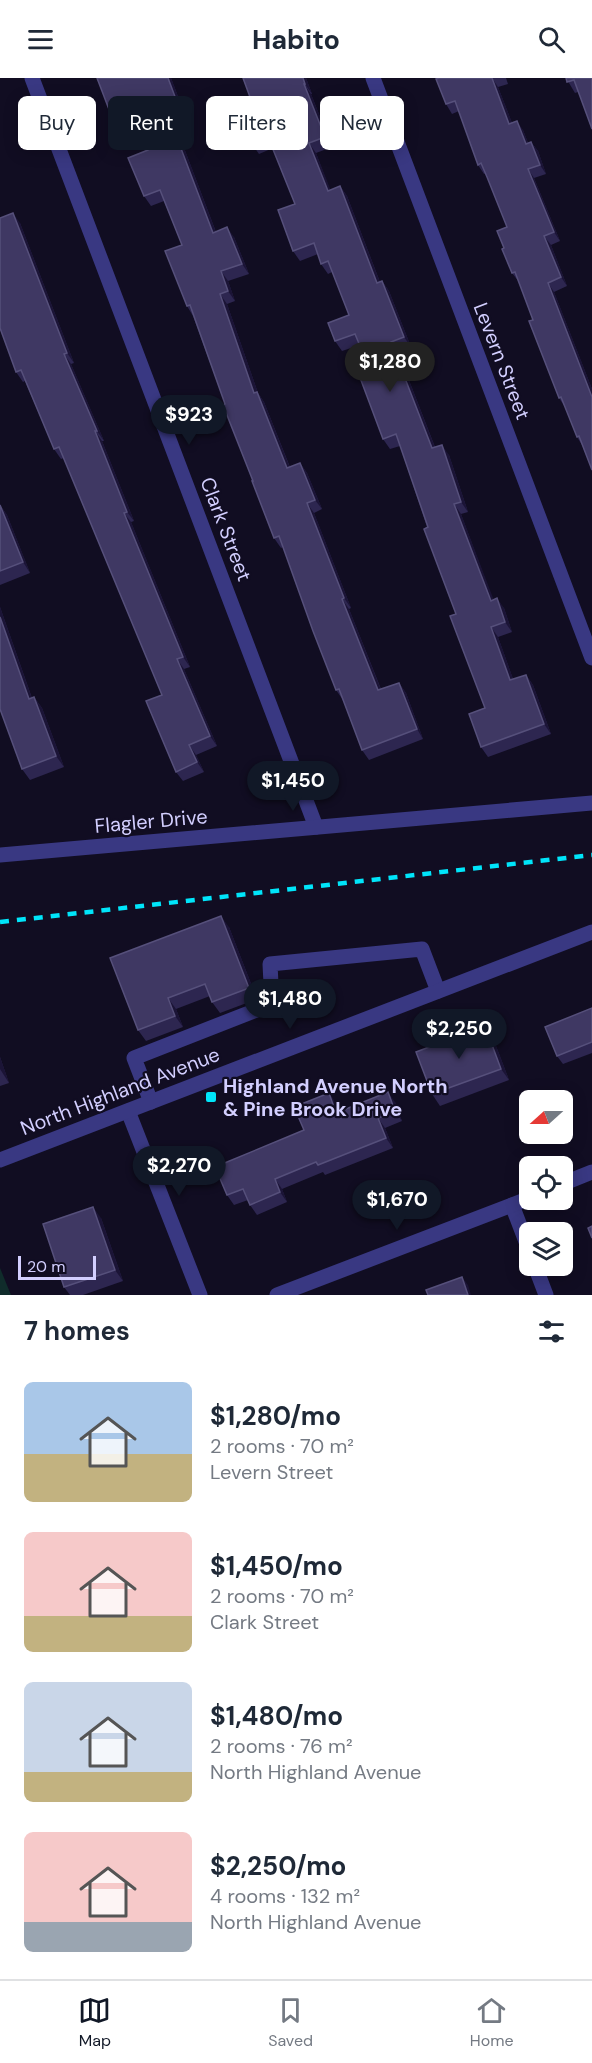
<!DOCTYPE html>
<meta charset="utf-8">
<style>
:root{--surface:#fff;--page:#f6f6f7;--text:#1f2937;--muted:#747a83;--line:#e0e1e3;--accent:#111827}
body{margin:0;font-family:"DM Sans",sans-serif;background:var(--page);color:var(--text);height:100vh;display:flex;flex-direction:column;font-size:22px;white-space:nowrap}
*{box-sizing:border-box;margin:0}
p{font-size:20px;color:var(--muted)}
.icon{flex:none;width:33px;height:33px;fill:none;stroke:currentColor;stroke-width:2;stroke-linecap:round;stroke-linejoin:round}
.map{position:relative;height:1217px;overflow:hidden}
.sheet{display:flex;flex-direction:column;background:var(--surface);flex:1}
.sheet>*{flex:none}
.top-card{position:absolute;left:18px;top:18px;width:556px;height:54px;display:flex;gap:12px}
.needle{width:39px;rotate:249deg}
.buttons{position:absolute;left:519px;top:1012px;display:grid;gap:12px}
.buttons a{display:grid;place-items:center;width:54px;height:54px;border-radius:9px;background:var(--surface);box-shadow:0 3px 15px #0003;font-size:30px}
.scale{position:absolute;left:18px;bottom:15px;width:78px;box-sizing:border-box;padding-left:6px;border:3px solid #d3cfff;border-top:0;font-size:16px;line-height:21px;white-space:nowrap;color:#d3cfff;-webkit-text-stroke:4px #110d22;paint-order:stroke}
.price{position:absolute;translate:-50% -51px;padding:0 14px;border-radius:21px;background:var(--accent);color:#fff;font-size:20px;line-height:39px;filter:drop-shadow(0 2px 3px #0008)}
.price::after{content:'';position:absolute;left:50%;top:36px;width:18px;height:14px;margin-left:-9px;background:inherit;clip-path:polygon(0 0,100% 0,50% 100%)}
.price.current{background:#222;color:#fff}
ul{padding:0;list-style:none}
li{display:flex;align-items:center;gap:18px;height:150px;padding:0 24px}
li span{display:grid;place-items:center;flex:none;width:168px;height:120px;border-radius:9px;color:#555}
li>.icon{margin-inline-start:auto}
span .icon{width:72px;height:72px;fill:#fffc;stroke-width:1}
li b{font-size:26px}
h2{display:flex;justify-content:space-between;align-items:center;height:72px;padding:0 24px;font-size:26px}
.tag{padding:0 21px;border-radius:9px;background:var(--surface);box-shadow:0 3px 15px #0003;font-size:21px;line-height:54px}
.tag.current{background:var(--accent);color:#fff}
header{display:flex;justify-content:space-between;align-items:center;height:78px;padding:0 24px;background:var(--surface);font-size:27px;font-weight:700}
.tab-bar{display:flex;justify-content:space-around;align-items:center;height:84px;border-top:2px solid var(--line);background:var(--surface);font-size:16px;color:var(--muted)}
.tab-bar a{display:grid;justify-items:center;gap:3px}
.tab-bar .current{color:var(--accent)}
.map>svg:first-child{display:block}
.green{fill:#102c2b}
.lines{fill:none;stroke-linecap:round;stroke-linejoin:round}
.minor{stroke:#393882;stroke-width:15}
.rail{stroke:#00e5fa;stroke-width:4.5;stroke-dasharray:9 8;stroke-linecap:butt}
.wall{fill:#2d2650}
.shaded-wall{fill:#1b1436}
.building{fill:#3f3863;stroke:#56507b;stroke-width:1.5}
.poi-dot{fill:#00e5fa;stroke:#110d22;stroke-width:2}
.labels{text-anchor:middle;dominant-baseline:central;stroke-width:4.5;stroke-linejoin:round;paint-order:stroke}
.street-label{font-size:20px;fill:#d3cfff;stroke:#110d22}
.poi-label{font-size:20px;font-weight:bold;fill:#d3cfff;stroke:#110d22;text-anchor:start}
</style>
<header><svg class="icon" aria-label="menu" viewBox="0 0 24 24"><path d="M4 6h16M4 12h16M4 18h16"/></svg>Habito<svg class="icon" aria-label="search" viewBox="0 0 24 24"><circle cx="10" cy="10" r="6"/><path d="M15 15l6 6"/></svg></header>
<div class="map">
<svg width="592" height="1217" viewBox="0 0 592 1217">
<rect width="100%" height="100%" fill="#110d22"/>
<!-- green -->
<path class="green" d="M0,1190L11,1217H0Z"/>
<g class="lines">
<!-- minor -->
<g class="minor">
<path d="M32,0L316,749"/>
<path d="M373,0L592,580"/>
<path d="M0,777L592,725"/>
<path d="M151,1024L134,980L272,926L270,886L422,871L438,913"/>
<path d="M128,1033L200,1217"/>
<path d="M0,1082L592,854"/>
<path d="M562,1106L592,1094"/>
<path d="M512,1127L530,1174"/>
<path d="M535,1188L546,1217"/>
<path d="M277,1217L530,1120"/>
</g>
<!-- rail -->
<path class="rail" d="M0,844L592,777"/>
</g>
<!-- wall -->
<g class="wall">
<path d="M97,0H171L193,58L181,62L216,154L234,159L249,196L228,203L235,223L227,226L258,315L264,324L290,389L300,385L307,395L322,431L314,435L351,530L349,531L381,611L399,605L406,615L423,661L369,682L362,672L343,622L336,612L283,469L281,470L274,460L225,326L193,238L187,228L182,167L164,123L151,128L144,118L148,72L135,37L117,44L110,34Z"/>
<path d="M306,0L312,16H311L332,69L316,75L330,112L340,108L347,118L380,204L382,203L389,213L411,269L398,274L435,369L449,377L468,434L461,436L493,522L504,530L512,554L498,559L513,601L526,597L533,607L551,656L488,679L481,669L485,630L456,536L400,368L390,371L383,361L370,292L360,267L342,273L335,263L349,237L332,194L328,196L321,186L318,176L300,183L293,173L295,126L273,70L259,76L252,66L258,41Z"/>
<path d="M439,0H506L508,6L498,9L512,45L523,52L528,65L531,64L538,73L546,96L534,100L560,163L551,167L567,208L554,214L592,311V392L582,367L577,359L565,329L559,320L533,242L519,204L512,195L504,170L507,149L486,95L484,96L478,87L459,33L452,36L446,26Z"/>
<path d="M566,0H592L578,14L575,15Z"/>
<path d="M20,145L74,285L71,286L104,363H102L134,443L131,444L190,589L184,591L217,668L196,677L204,694L183,703L176,694L162,617L64,380L61,381L54,371L25,303L23,304L16,294Z"/>
<path d="M0,427L7,437L30,495L0,507Z"/>
<path d="M0,529L32,620L34,619L42,630L64,689L30,702L22,691L0,631Z"/>
<path d="M229,849L257,921L220,935L212,924L210,918L176,931L183,949L146,963L138,952Z"/>
<path d="M592,930V975L563,986L557,978Z"/>
<path d="M493,960L509,1002L440,1028L432,1016Z"/>
<path d="M0,979L9,1005L0,1008Z"/>
<path d="M395,1024L402,1043L385,1050L393,1070L325,1097L323,1094L282,1111L287,1124L257,1137L250,1127L248,1122L234,1127L227,1117L336,1025L339,1033Z"/>
<path d="M101,1140L123,1203L83,1217H70L64,1209Z"/>
</g>
<!-- shaded-wall -->
<g class="shaded-wall">
<path d="M168,0H171L193,58L186,48Z"/>
<path d="M303,0H306L312,16L305,6Z"/>
<path d="M492,0L498,9L516,55L509,46Z"/>
<path d="M304,6L311,16L332,69L325,59Z"/>
<path d="M517,43L523,52L532,75L526,66Z"/>
<path d="M174,52L181,62L220,165L213,155Z"/>
<path d="M531,64L538,73L546,96L540,87Z"/>
<path d="M309,65L316,75L335,123L328,113Z"/>
<path d="M528,91L534,100L560,163L554,154Z"/>
<path d="M340,108L347,118L384,215L377,205Z"/>
<path d="M13,135L20,145L74,285L67,275Z"/>
<path d="M227,149L234,159L249,196L242,186Z"/>
<path d="M544,158L551,167L567,208L561,199Z"/>
<path d="M221,193L228,203L235,223L228,213Z"/>
<path d="M382,203L389,213L411,269L404,259Z"/>
<path d="M548,205L554,214L592,311V319Z"/>
<path d="M220,216L227,226L258,315L264,324L294,400L287,390L254,315Z"/>
<path d="M391,264L398,274L439,380L432,370Z"/>
<path d="M64,276L71,286L104,363L97,353Z"/>
<path d="M95,353L102,363L134,443L127,434Z"/>
<path d="M442,367L449,377L468,434L461,424Z"/>
<path d="M300,385L307,395L322,431L315,422Z"/>
<path d="M307,425L314,435L351,530L344,520Z"/>
<path d="M454,426L461,436L498,533L491,523Z"/>
<path d="M0,427L7,437L30,495L23,484Z"/>
<path d="M124,435L131,444L190,589L183,579Z"/>
<path d="M497,520L504,530L512,554L505,544Z"/>
<path d="M342,521L349,531L385,622L378,612Z"/>
<path d="M0,529L36,632L29,621L0,539Z"/>
<path d="M491,549L498,559L517,612L510,602Z"/>
<path d="M177,581L184,591L217,668L210,658Z"/>
<path d="M526,597L533,607L551,656L544,646Z"/>
<path d="M399,605L406,615L423,661L417,651Z"/>
<path d="M34,619L42,630L64,689L56,678Z"/>
<path d="M189,667L196,677L204,694L197,684Z"/>
<path d="M221,838L229,849L257,921L249,910Z"/>
<path d="M168,920L176,931L183,949L175,938Z"/>
<path d="M485,948L493,960L509,1002L501,991Z"/>
<path d="M0,979L9,1005L0,991Z"/>
<path d="M388,1014L395,1024L402,1043L395,1033Z"/>
<path d="M329,1015L336,1025L343,1045L336,1035Z"/>
<path d="M378,1040L385,1050L393,1070L386,1060Z"/>
<path d="M275,1101L282,1111L287,1124L280,1114Z"/>
<path d="M93,1129L101,1140L123,1203L115,1192Z"/>
<path d="M462,1199L468,1207L471,1217H468Z"/>
</g>
<!-- building -->
<g class="building">
<path d="M97,0H168L186,48L174,52L213,155L227,149L242,186L221,193L228,213L220,216L254,315L257,314L287,390L300,385L315,422L307,425L344,520L342,521L378,612L399,605L417,651L362,672L339,611L336,612L313,553L279,458L274,460L252,403H253L223,327L225,326L190,227L187,228L165,173L182,167L160,112L144,118L128,80L148,72L130,26L110,34Z"/>
<path d="M243,0H303L305,6H304L325,59L309,65L328,113L340,108L377,205L382,203L404,259L391,264L432,370L442,367L461,424L454,426L491,523L497,520L505,544L491,549L510,602L526,597L544,646L481,669L469,636L485,630L450,538L456,536L424,451L428,449L396,356L383,361L359,297L370,292L355,256L335,263L328,245L349,237L328,183L321,186L314,165L293,173L278,132L295,126L268,59L252,66L244,46L258,41Z"/>
<path d="M439,0H492L509,46L517,43L526,66L531,64L540,87L528,91L554,154L544,158L561,199L548,205L592,319V392L579,358L577,359L561,319L559,320L529,243L533,242L515,194L512,195L502,171L504,170L497,153L507,149L487,99L481,85L478,87L455,23L446,26L436,1Z"/>
<path d="M566,0H592V51L574,2L567,4Z"/>
<path d="M13,135L67,275L64,276L97,353H95L127,434L124,435L183,579L177,581L210,658L189,667L197,684L176,694L146,623L162,617L59,369L54,371L21,292L16,294L0,250V140Z"/>
<path d="M0,427L23,484L0,493Z"/>
<path d="M0,539L29,621L34,619L56,678L22,691L0,631Z"/>
<path d="M221,838L249,910L212,924L205,906L168,920L175,938L138,952L110,880Z"/>
<path d="M592,930V964L557,978L545,949Z"/>
<path d="M485,948L501,991L432,1016L416,974Z"/>
<path d="M388,1014L395,1033L378,1040L386,1060L318,1087L316,1084L275,1101L280,1114L250,1127L243,1111L227,1117L215,1089L304,1052L294,1029L329,1015L336,1035Z"/>
<path d="M93,1129L115,1192L64,1209L43,1146Z"/>
<path d="M592,1148V1160L588,1150Z"/>
<path d="M462,1199L468,1217H428L426,1212Z"/>
</g>
<!-- markers -->
<rect class="poi-dot" x="205" y="1013" width="12" height="12" rx="3"/>
<g class="labels">
<!-- street labels -->
<g class="street-label">
<text transform="translate(502 283) rotate(69)">Levern Street</text>
<text transform="translate(226 451) rotate(69)">Clark Street</text>
<text transform="translate(151 743) rotate(-5)">Flagler Drive</text>
<text transform="translate(120 1013) rotate(-21)">North Highland Avenue</text>
</g>
<!-- poi labels -->
<g class="poi-label">
<text x="223" y="1008">Highland Avenue North<tspan x="223" dy="23">&amp; Pine Brook Drive</tspan></text>
</g>
</g>
</svg>
<div class="buttons">
<a><svg class="needle" viewBox="-14 -14 28 28"><path d="M0-13l5 13h-10z" fill="#e53935"/><path d="M0 13l5-13h-10z" fill="#747a83"/></svg></a>
<a><svg class="icon" aria-label="locate" viewBox="0 0 24 24"><circle cx="12" cy="12" r="6"/><path d="M12 2v4M12 18v4M2 12h4M18 12h4"/></svg></a>
<a><svg class="icon" aria-label="layers" viewBox="0 0 24 24"><path d="M12 4l9 5-9 5-9-5zM3 14l9 5 9-5"/></svg></a>
</div>
<div class="scale">20 m</div>
<b class="price current" style="left:390px;top:315px">$1,280</b>
<b class="price" style="left:189px;top:368px">$923</b>
<b class="price" style="left:293px;top:734px">$1,450</b>
<b class="price" style="left:290px;top:952px">$1,480</b>
<b class="price" style="left:459px;top:982px">$2,250</b>
<b class="price" style="left:179px;top:1119px">$2,270</b>
<b class="price" style="left:397px;top:1153px">$1,670</b>
<div class="top-card">
<a class="tag">Buy</a>
<a class="tag current">Rent</a>
<a class="tag">Filters</a>
<a class="tag">New</a>
</div>
</div>
<section class="sheet">
<h2>7 homes<svg class="icon" aria-label="filters" viewBox="0 0 24 24"><path d="M4 7h16M4 17h16"/><circle cx="9" cy="7" r="2"/><circle cx="15" cy="17" r="2"/></svg></h2>
<ul>
<li><span style="background:linear-gradient(#a9c7e8 60%,#c2b280 0)"><svg class="icon" aria-label="home" viewBox="0 0 24 24"><path d="M3 11l9-7 9 7M6 9v11h12V9"/></svg></span><div><b>$1,280/mo</b><p>2 rooms · 70 m²</p><p>Levern Street</p></div></li>
<li><span style="background:linear-gradient(#f6c9c9 70%,#c2b280 0)"><svg class="icon" aria-label="home" viewBox="0 0 24 24"><path d="M3 11l9-7 9 7M6 9v11h12V9"/></svg></span><div><b>$1,450/mo</b><p>2 rooms · 70 m²</p><p>Clark Street</p></div></li>
<li><span style="background:linear-gradient(#c9d6e8 75%,#c2b280 0)"><svg class="icon" aria-label="home" viewBox="0 0 24 24"><path d="M3 11l9-7 9 7M6 9v11h12V9"/></svg></span><div><b>$1,480/mo</b><p>2 rooms · 76 m²</p><p>North Highland Avenue</p></div></li>
<li><span style="background:linear-gradient(#f6c9c9 75%,#9aa5b1 0)"><svg class="icon" aria-label="home" viewBox="0 0 24 24"><path d="M3 11l9-7 9 7M6 9v11h12V9"/></svg></span><div><b>$2,250/mo</b><p>4 rooms · 132 m²</p><p>North Highland Avenue</p></div></li>
</ul>
</section>
<nav class="tab-bar">
<a class="current"><svg class="icon" aria-label="map" viewBox="0 0 24 24"><path d="M3 6l6-2 6 2 6-2v14l-6 2-6-2-6 2zM9 4v14M15 6v14"/></svg>Map</a>
<a><svg class="icon" aria-label="saved" viewBox="0 0 24 24"><path d="M7 4h10v16l-5-4-5 4z"/></svg>Saved</a>
<a><svg class="icon" aria-label="home" viewBox="0 0 24 24"><path d="M3 11l9-7 9 7M6 9v11h12V9"/></svg>Home</a>
</nav>
